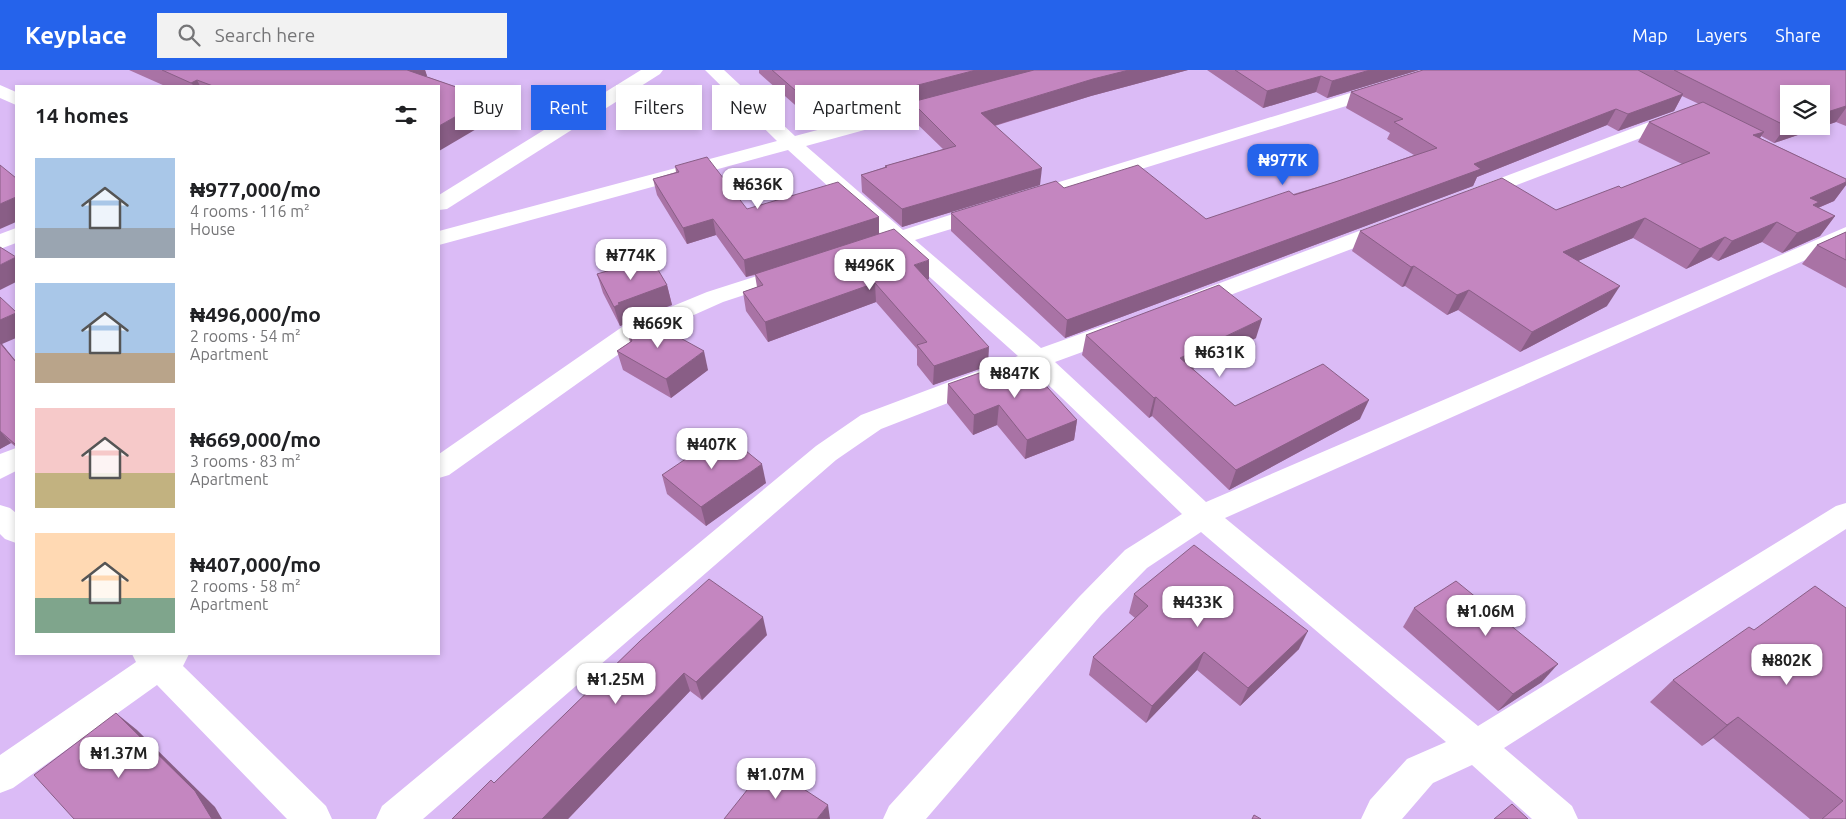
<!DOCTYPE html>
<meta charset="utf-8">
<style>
:root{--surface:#fff;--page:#f2f2f2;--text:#202124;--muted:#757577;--accent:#2563eb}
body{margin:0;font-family:Ubuntu,sans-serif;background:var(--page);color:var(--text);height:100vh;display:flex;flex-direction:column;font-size:19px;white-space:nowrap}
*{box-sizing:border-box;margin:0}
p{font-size:16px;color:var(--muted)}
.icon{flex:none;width:28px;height:28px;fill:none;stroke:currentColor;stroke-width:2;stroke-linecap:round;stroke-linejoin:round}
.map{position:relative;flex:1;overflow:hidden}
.panel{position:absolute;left:15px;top:15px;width:425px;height:570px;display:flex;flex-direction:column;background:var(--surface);border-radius:0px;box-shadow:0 2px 8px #0003}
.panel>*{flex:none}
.banner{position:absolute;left:455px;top:15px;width:475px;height:45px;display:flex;gap:10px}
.tools{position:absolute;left:1780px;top:15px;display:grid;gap:10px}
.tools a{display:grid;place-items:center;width:50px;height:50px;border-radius:0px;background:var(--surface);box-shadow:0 2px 8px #0003;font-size:25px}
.price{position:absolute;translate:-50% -42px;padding:0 11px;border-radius:10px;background:#fff;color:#222;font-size:16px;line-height:32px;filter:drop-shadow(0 1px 2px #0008)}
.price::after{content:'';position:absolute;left:50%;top:30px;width:15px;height:11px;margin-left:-8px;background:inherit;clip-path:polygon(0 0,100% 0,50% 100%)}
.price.active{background:var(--accent);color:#fff}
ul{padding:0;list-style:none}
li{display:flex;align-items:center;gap:15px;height:125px;padding:0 20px}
li span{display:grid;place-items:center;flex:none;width:140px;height:100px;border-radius:0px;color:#555}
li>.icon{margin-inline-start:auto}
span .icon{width:60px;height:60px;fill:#fffc;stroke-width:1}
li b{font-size:21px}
h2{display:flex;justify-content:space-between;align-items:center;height:60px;padding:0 20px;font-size:21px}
.tag{padding:0 18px;border-radius:0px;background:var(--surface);box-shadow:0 2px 8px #0003;font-size:18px;line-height:45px}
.tag.active{background:var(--accent);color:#fff}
header{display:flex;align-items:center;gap:30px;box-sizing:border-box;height:70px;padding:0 25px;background:var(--accent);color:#fff}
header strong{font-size:24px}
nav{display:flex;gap:28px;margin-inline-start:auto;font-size:18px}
.search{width:350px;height:45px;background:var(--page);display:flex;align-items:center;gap:12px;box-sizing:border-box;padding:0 18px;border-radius:0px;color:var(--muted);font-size:19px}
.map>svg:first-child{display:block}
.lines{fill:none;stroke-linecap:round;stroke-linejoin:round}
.minor{fill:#fff;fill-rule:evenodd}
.wall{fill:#a973a5}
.shaded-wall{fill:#895e86}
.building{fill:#c486c0;stroke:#895e86}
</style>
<header>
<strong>Keyplace</strong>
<div class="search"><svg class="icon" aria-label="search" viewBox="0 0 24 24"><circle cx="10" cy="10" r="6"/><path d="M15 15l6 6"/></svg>Search here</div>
<nav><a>Map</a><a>Layers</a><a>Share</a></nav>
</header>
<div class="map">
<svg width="1846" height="749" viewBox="0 0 1846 749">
<rect width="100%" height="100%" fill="#dbbbf6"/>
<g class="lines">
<!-- minor -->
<g class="minor">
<path d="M641,0H663L660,4L447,139L439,140V125Z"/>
<path d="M705,0H724L795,66L949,25L956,27L958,31L956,35L806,76L903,160L978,136L986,135L994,136L997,141L994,146L915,170L1041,278L1111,253L1120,251L1129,253L1132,259L1129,265L1055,292L1206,432L1846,157V172L1225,448L1478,656L1836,436L1846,433V459L1504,678L1572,736L1578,749H1532L1472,695L1433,713L1402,749H1361L1370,730L1407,689L1446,672L1201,462L1147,498L1101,545L926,749H883L889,736L1079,527L1125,480L1182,444L1033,300L881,359L836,390L423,749H376L382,736L816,376L861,345L1018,286L895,176L886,179L878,177L875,172L878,167L883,166L788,80L439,175V161L777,71Z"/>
<path d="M1425,0H1453L1450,4L1034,132L1027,134L1020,132L1016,128L1020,124Z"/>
<path d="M0,15L16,22V35L0,28Z"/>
<path d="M1681,40L1688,42L1691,46L1688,50L1480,129L1473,131L1466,129L1462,125L1466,121Z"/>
<path d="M1391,149L1399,151L1402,156L1399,161L1196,238L1188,241L1180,238L1176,233L1180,228Z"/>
<path d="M16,158V173L0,179V164Z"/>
<path d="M791,195L799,197L803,202L799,207L723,232L640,269L449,405L439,408V384L622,257L707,222Z"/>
<path d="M16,378V401L0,409V384Z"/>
<path d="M0,435L10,438L16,443V473L5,469L0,464Z"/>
<path d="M132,584H189L183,596L326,736L332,749H287L157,615L13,718L0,723V685L136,592Z"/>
</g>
</g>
<!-- wall -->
<g class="wall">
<path d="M129,0H425L427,6H425L488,28L495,48L439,16H165Z"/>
<path d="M759,0H1188L1091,26L995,56L1040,115L902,157L862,122L861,105L885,97V96L943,79L912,49V33L891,39L889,37L820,57L759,3Z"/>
<path d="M1207,0H1419L1327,28L1316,22L1263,38Z"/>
<path d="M1423,0H1846V56L1836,52L1774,73L1761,66L1760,68L1846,109V115L1834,131L1818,138L1835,146L1820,166L1782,183L1762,172L1718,191L1711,187L1686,199L1633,168L1578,191L1607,236L1520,282L1458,240L1447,245L1405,216L1402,217L1352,181L1360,161L1556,140L1621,118L1682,94L1638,72L1649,52L1699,34L1682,26L1674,41L1618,61L1607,55L1477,107L1473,116L1065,268L951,161V143L1064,118L1206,149L1335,112L1414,85L1387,69L1390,63L1346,38L1351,22Z"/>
<path d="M675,96L747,139L879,147V164L929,209L928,210L988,296L933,315L917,295V279L876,232L768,272L746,241L743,222L757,217L755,205L746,207L716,165L687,174L657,125L653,109L676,102Z"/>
<path d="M1846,162V218L1802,194L1817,175Z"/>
<path d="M597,204L667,215L672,235L624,252L625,254L620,256L603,223Z"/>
<path d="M0,227L2,274L16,291V377L11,373L0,379Z"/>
<path d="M626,258L708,300L671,328L623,300L617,281L630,272Z"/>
<path d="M1086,265L1256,268L1193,299L1235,336L1360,349L1229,420L1152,346L1149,348L1082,285Z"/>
<path d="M1012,302L1077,350L1074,370L1025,389L997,355L973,365L947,333L948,314Z"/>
<path d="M662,405L766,413L706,456L667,424Z"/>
<path d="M1134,524L1299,579L1240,636L1197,600L1146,653L1089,605L1093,587L1135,548L1129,543Z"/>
<path d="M1414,538L1542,612L1498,641L1403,557Z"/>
<path d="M1846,538V749H1810L1713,668L1702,676L1650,632L1673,610L1754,560Z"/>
<path d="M767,565L702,630L690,621L568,749H452L494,713L640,571Z"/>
</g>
<!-- shaded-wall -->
<g class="shaded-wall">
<path d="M399,0H425L427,6L406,16Z"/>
<path d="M976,0H1037L891,39V22Z"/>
<path d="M1129,0H1188L1091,26L980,60L981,43L1093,9Z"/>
<path d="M1370,0H1419L1327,28L1332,11Z"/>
<path d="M1321,6L1316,22L1263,38L1267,21Z"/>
<path d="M197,10L200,16H194L191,13Z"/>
<path d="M889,20V37L820,57L819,41Z"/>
<path d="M1683,24L1674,41L1618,61L1628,44Z"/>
<path d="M488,28L495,48L439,81V56Z"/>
<path d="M1846,36V38L1836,52L1774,73L1786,56L1789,55V56H1821V44Z"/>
<path d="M1616,39L1607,55L1477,107L1473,116L1065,268L1067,250Z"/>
<path d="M1764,62L1751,81L1753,65Z"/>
<path d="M1042,98L1040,115L902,157V139Z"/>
<path d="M1846,112V115L1834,131L1813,140L1810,128Z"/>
<path d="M16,127V152L0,159V134Z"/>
<path d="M1835,146L1820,166L1782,183L1797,163Z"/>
<path d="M879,147V164L746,207L744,190Z"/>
<path d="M1645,148L1633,168L1552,202L1563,182Z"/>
<path d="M713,149L716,165L687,174L683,158Z"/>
<path d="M1777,152L1762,172L1718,191L1732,171Z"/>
<path d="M1725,167L1711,187L1686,199L1700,179Z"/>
<path d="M16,187V212L0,220V195Z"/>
<path d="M929,190V209L914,214V195Z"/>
<path d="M1414,196L1405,216L1402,217L1411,197Z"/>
<path d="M875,213L876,232L768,272L765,252Z"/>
<path d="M667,215L672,235L624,252L625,254L620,256L614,237L618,233Z"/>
<path d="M1620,216L1607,236L1520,282L1532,262Z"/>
<path d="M1469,220L1458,240L1447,245L1457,225Z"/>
<path d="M16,243V268L2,274L16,292L0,273V250Z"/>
<path d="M1262,249L1256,268L1175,307L1180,288Z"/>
<path d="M989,277L988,296L933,315L934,296Z"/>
<path d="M704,281L708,300L671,328L666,309Z"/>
<path d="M1156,327L1152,346L1149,348L1154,328Z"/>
<path d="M1369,330L1360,349L1229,420L1236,400Z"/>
<path d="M999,335L997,355L973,365L974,345Z"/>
<path d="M1077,350L1074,370L1025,389L1027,370Z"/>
<path d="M0,361L11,373L0,379Z"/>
<path d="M762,394L766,413L706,456L701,437Z"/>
<path d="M763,547L767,565L702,630L696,612Z"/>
<path d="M1308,561L1299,579L1240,636L1248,618Z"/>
<path d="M1204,582L1197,600L1146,653L1152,636Z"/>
<path d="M1558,594L1542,612L1498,641L1513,624Z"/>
<path d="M684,603L690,621L568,749H542Z"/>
<path d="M116,643L137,660L215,737L222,749H212Z"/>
<path d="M1738,647L1713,668L1702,676L1727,655Z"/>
<path d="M828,735L830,749H817Z"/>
</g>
<!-- building -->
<g class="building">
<path d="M162,0H407L488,28L439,56V16H213L197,10L191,13Z"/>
<path d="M772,0H976L891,22L889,20L819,41Z"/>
<path d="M1034,0H1129L1093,9L981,43L1042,98L902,139L861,105L887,97L885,96L956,76L912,32Z"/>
<path d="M1235,0H1370L1332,11L1321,6L1267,21Z"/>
<path d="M1423,0H1638L1683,24L1628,44L1616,39L1474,94L1481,99L1067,250L951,143L1056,111L1064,118L1138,95L1206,149L1289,121L1294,125L1335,112L1437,78L1394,52L1403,49L1351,22Z"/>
<path d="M1674,0H1846V36L1821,44V24H1789V55L1786,56Z"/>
<path d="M1703,32L1764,62L1753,65L1846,109V112L1810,128L1819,132L1813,135L1835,146L1797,163L1777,152L1732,171L1725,167L1700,179L1645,148L1563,182L1620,216L1532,262L1469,220L1457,225L1414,196L1411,197L1360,161L1502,108L1556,140L1619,116L1621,118L1710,83L1649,52Z"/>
<path d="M707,87L747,139L838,112L879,147L744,190L713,149L683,158L653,109L679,102L675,96Z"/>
<path d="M0,95L16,108V127L0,134Z"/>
<path d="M894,159L929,190L914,195L989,277L934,296L917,275L927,272L875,213L765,252L743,222L763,215L755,204Z"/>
<path d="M1846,162V190L1817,175Z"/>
<path d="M0,177L16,187L0,195Z"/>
<path d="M651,188L667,215L618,233L620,234L614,237L597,204Z"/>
<path d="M1219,215L1262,249L1180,288L1235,336L1323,294L1369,330L1236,400L1156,327L1154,328L1086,265Z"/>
<path d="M0,227L16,242V243L0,250Z"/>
<path d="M644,248L704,281L666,309L617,281L632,271L626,258Z"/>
<path d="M0,273L16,292V375L0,361Z"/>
<path d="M1005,294L1012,302L1028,296L1077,350L1027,370L999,335L974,345L948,314Z"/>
<path d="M724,363L762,394L701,437L662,405Z"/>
<path d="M1194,475L1308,561L1248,618L1204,582L1152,636L1093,587L1148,536L1134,524Z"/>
<path d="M709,509L763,547L696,612L684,603L542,749H452L491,710L494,713L640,571Z"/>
<path d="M1456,511L1558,594L1513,624L1414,538Z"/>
<path d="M1815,516L1846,538V749H1822L1843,731L1738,647L1727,655L1673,610L1749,557L1754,560Z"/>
<path d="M116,643L195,721L212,749H74L34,705Z"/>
<path d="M767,695L828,735L817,749H724Z"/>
<path d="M1512,734L1528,749H1494Z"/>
<path d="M1254,745L1261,749H1252Z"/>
</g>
</svg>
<div class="tools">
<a><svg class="icon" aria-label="layers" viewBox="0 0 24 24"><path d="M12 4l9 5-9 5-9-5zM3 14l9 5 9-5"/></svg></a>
</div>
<b class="price active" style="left:1283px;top:116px">₦977K</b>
<b class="price" style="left:758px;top:140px">₦636K</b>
<b class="price" style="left:631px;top:211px">₦774K</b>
<b class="price" style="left:870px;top:221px">₦496K</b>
<b class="price" style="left:658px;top:279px">₦669K</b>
<b class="price" style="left:1220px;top:308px">₦631K</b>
<b class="price" style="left:1015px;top:329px">₦847K</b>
<b class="price" style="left:712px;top:400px">₦407K</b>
<b class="price" style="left:1198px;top:558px">₦433K</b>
<b class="price" style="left:1486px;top:567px">₦1.06M</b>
<b class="price" style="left:1787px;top:616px">₦802K</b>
<b class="price" style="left:616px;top:635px">₦1.25M</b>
<b class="price" style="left:119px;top:709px">₦1.37M</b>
<b class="price" style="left:776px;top:730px">₦1.07M</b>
<div class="banner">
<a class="tag">Buy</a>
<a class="tag active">Rent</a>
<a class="tag">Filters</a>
<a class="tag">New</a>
<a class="tag">Apartment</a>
</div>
<section class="panel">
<h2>14 homes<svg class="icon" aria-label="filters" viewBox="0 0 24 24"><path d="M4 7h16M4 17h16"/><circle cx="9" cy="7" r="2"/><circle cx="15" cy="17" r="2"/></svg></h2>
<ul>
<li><span style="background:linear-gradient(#a9c7e8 70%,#9aa5b1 0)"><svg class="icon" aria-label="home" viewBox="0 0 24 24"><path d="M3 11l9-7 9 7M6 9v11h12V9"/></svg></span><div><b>₦977,000/mo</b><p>4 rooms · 116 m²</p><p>House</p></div></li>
<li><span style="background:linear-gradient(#a9c7e8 70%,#b9a48a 0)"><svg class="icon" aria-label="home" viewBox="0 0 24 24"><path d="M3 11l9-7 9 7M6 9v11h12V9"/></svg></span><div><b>₦496,000/mo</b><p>2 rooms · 54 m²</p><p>Apartment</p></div></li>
<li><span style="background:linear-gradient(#f6c9c9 65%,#c2b280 0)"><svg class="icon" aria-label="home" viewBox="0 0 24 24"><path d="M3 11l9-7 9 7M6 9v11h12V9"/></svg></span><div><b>₦669,000/mo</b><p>3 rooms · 83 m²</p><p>Apartment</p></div></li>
<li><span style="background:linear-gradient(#ffd9b3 65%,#7fa58c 0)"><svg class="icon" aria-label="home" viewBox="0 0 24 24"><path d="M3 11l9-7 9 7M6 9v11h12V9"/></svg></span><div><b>₦407,000/mo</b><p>2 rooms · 58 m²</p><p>Apartment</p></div></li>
</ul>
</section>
</div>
